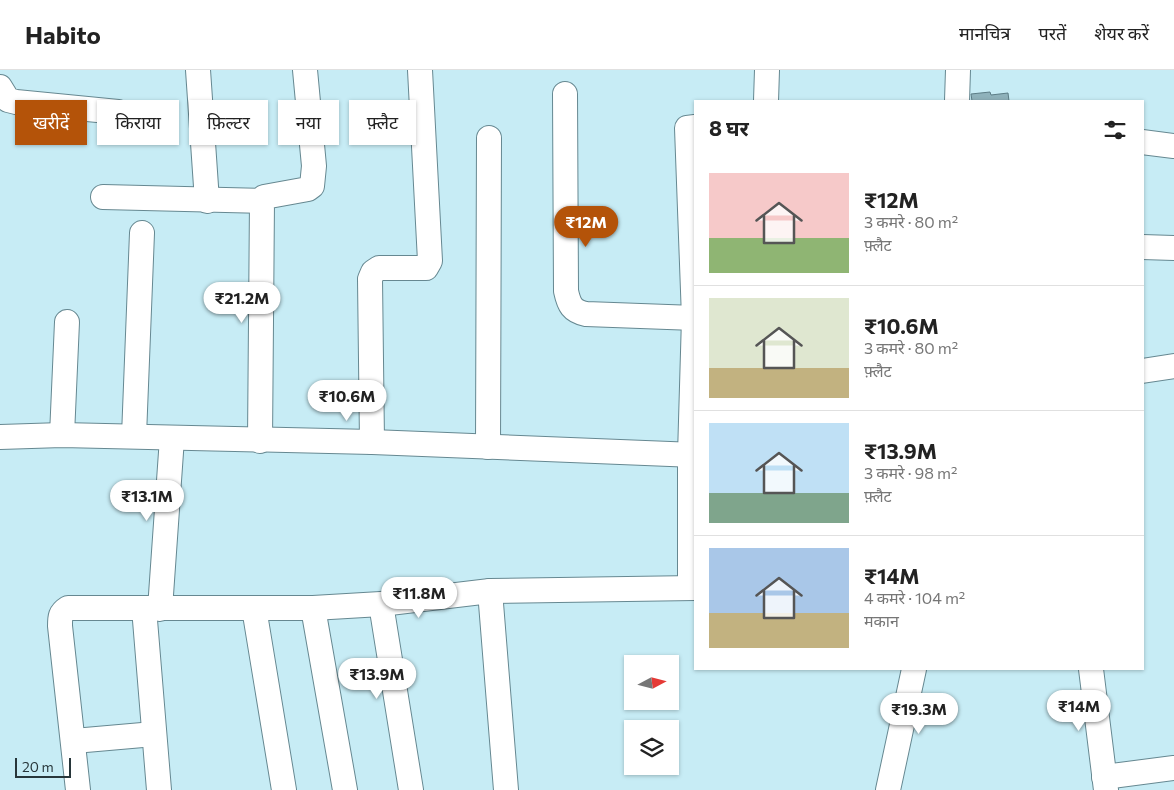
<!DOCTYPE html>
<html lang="hi">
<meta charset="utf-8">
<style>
:root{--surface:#fff;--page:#f2f2f2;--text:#222;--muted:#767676;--line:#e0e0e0;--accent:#b45309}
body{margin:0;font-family:Commissioner,"Noto Sans Devanagari",sans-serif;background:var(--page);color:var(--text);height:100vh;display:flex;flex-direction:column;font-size:19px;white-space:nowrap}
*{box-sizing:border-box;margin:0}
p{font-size:16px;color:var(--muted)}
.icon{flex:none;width:28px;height:28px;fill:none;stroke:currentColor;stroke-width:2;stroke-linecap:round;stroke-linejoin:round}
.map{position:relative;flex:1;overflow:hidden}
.side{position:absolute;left:694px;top:30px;width:450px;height:570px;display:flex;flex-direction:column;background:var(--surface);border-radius:0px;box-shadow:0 1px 4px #0004}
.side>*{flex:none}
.guide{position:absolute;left:15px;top:30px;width:475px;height:45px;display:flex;gap:10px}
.needle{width:32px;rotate:83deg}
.controls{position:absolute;left:624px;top:585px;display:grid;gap:10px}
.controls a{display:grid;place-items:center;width:55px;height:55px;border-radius:0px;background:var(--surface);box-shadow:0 1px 4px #0004;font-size:25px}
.scale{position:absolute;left:15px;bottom:12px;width:56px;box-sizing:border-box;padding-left:5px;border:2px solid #27363a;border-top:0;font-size:14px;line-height:18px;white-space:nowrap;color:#27363a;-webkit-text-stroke:4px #c7ecf5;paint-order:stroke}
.price{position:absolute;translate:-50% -42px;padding:0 11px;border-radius:18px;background:#fff;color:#222;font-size:16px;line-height:32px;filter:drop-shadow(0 1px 2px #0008)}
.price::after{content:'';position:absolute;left:50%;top:30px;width:15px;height:11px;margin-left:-8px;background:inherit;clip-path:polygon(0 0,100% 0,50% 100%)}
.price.selected{background:var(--accent);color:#fff}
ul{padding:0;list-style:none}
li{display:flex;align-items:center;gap:15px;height:125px;padding:0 15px}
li+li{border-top:1px solid var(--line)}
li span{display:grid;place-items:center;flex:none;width:140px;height:100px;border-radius:0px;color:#555}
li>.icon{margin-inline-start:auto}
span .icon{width:60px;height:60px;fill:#fffc;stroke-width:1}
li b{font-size:21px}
h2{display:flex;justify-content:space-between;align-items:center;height:60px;padding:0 15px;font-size:21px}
.chip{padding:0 18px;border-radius:0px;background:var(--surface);box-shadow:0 1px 4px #0004;font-size:18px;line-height:45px}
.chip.selected{background:var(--accent);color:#fff}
header{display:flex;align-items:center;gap:30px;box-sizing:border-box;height:70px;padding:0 25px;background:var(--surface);border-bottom:1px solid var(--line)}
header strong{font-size:24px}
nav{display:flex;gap:28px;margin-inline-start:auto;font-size:18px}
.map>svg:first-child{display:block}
.building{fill:#8fb2bb;stroke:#5c7d86}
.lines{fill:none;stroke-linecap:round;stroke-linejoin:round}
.minor-casing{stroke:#668891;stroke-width:26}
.minor{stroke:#fff;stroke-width:24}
</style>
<header>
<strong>Habito</strong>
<nav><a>मानचित्र</a><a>परतें</a><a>शेयर करें</a></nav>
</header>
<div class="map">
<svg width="1174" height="720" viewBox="0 0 1174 720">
<rect width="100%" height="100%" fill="#c7ecf5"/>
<!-- building -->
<path class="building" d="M990,22L991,25L1008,23L1009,31H972L971,24Z"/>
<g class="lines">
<defs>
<g id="minor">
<path d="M198,0L207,131"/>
<path d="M0,17L8,30L16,32L118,42"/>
<path d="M565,24L566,221C569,235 572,241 586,244L695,248"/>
<path d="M766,31L767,0"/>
<path d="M957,31L958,0"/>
<path d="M1142,72L1174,76"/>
<path d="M103,127L262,131"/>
<path d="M1142,177L1174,178"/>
<path d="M1142,301L1174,296"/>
<path d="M62,365L67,252"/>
<path d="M134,366L142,163"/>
<path d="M0,367L62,365L372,372L695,385"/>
<path d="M260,371L262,131L264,127L308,119L312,116L314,96L305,0"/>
<path d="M372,372L370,209L373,202L379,198H426L430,191L420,0"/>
<path d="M488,377L489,68"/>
<path d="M690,518V385L694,248L687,58L695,57"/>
<path d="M490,521L506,720"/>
<path d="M381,534L411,720"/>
<path d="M144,538L159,720"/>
<path d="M254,538L284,720"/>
<path d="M313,538L345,720"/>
<path d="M160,539L172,368"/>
<path d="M1091,599L1106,720"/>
<path d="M74,671L154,664"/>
<path d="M1104,707L1174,698"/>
<path d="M78,720L60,556C60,547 60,543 68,538H313L381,534L490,521L695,518"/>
<path d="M888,720L914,599"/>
</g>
</defs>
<!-- minor casing -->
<use href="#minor" class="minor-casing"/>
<!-- minor -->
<use href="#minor" class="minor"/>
</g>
</svg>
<div class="controls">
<a><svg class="needle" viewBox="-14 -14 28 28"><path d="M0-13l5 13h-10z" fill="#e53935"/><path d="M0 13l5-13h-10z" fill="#767676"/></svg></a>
<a><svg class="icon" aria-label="layers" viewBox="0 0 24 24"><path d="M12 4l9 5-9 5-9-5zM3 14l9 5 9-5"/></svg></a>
</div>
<div class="scale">20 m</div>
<b class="price selected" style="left:586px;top:178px">₹12M</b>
<b class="price" style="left:242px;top:254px">₹21.2M</b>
<b class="price" style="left:347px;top:352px">₹10.6M</b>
<b class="price" style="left:147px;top:452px">₹13.1M</b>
<b class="price" style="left:419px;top:549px">₹11.8M</b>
<b class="price" style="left:377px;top:630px">₹13.9M</b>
<b class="price" style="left:1079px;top:662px">₹14M</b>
<b class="price" style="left:919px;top:665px">₹19.3M</b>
<div class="guide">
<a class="chip selected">खरीदें</a>
<a class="chip">किराया</a>
<a class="chip">फ़िल्टर</a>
<a class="chip">नया</a>
<a class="chip">फ़्लैट</a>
</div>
<section class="side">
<h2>8 घर<svg class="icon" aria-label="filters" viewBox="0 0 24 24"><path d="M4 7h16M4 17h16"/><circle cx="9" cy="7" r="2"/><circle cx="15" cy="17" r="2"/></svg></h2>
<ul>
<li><span style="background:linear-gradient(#f6c9c9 65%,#8fb573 0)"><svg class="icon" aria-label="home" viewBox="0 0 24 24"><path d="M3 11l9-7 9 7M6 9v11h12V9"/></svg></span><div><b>₹12M</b><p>3 कमरे · 80 m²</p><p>फ़्लैट</p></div></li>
<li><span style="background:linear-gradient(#dfe7d0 70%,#c2b280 0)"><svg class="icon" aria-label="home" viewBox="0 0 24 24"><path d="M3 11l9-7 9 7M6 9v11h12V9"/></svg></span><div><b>₹10.6M</b><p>3 कमरे · 80 m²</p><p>फ़्लैट</p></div></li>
<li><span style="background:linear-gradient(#bfe0f5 70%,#7fa58c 0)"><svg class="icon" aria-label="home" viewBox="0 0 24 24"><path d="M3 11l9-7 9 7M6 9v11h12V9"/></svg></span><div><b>₹13.9M</b><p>3 कमरे · 98 m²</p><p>फ़्लैट</p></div></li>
<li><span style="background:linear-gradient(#a9c7e8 65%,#c2b280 0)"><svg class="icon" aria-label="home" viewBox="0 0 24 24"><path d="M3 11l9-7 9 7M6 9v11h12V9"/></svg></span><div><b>₹14M</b><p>4 कमरे · 104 m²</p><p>मकान</p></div></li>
</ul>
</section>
</div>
